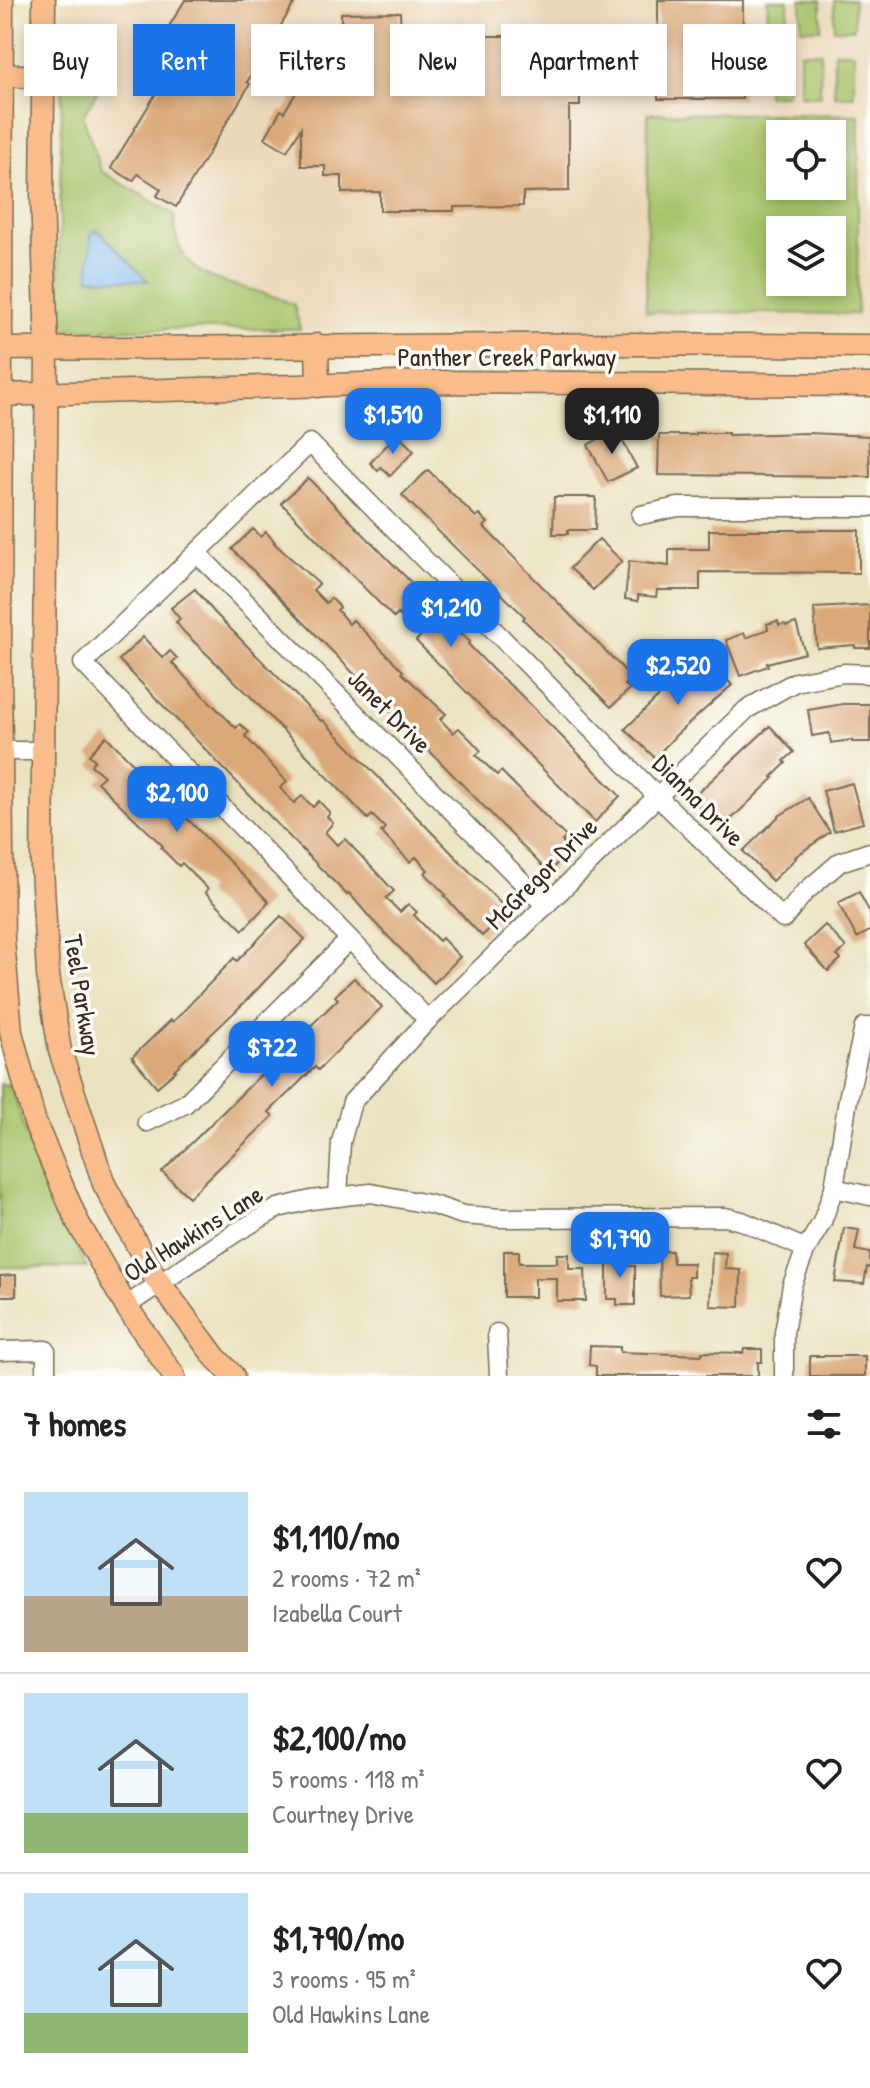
<!DOCTYPE html>
<meta charset="utf-8">
<style>
:root{--surface:#fff;--page:#f2f2f2;--text:#222;--muted:#767676;--line:#e0e0e0;--accent:#1a73e8}
body{margin:0;font-family:"Patrick Hand",sans-serif;background:var(--page);color:var(--text);height:100vh;display:flex;flex-direction:column;font-size:30px;white-space:nowrap}
*{box-sizing:border-box;margin:0}
p{font-size:26px;color:var(--muted)}
.icon{flex:none;width:44px;height:44px;fill:none;stroke:currentColor;stroke-width:2;stroke-linecap:round;stroke-linejoin:round}
.map{position:relative;height:1376px;overflow:hidden}
.sheet{display:flex;flex-direction:column;background:var(--surface);flex:1}
.sheet>*{flex:none}
.hud{position:absolute;left:24px;top:24px;width:822px;height:72px;display:flex;gap:16px}
.controls{position:absolute;left:766px;top:120px;display:grid;gap:16px}
.controls a{display:grid;place-items:center;width:80px;height:80px;border-radius:0px;background:var(--surface);box-shadow:0 4px 12px #0003;font-size:40px}
.price{position:absolute;translate:-50% -68px;padding:0 18px;border-radius:16px;background:var(--accent);color:#fff;font-size:26px;line-height:52px;filter:drop-shadow(0 2px 4px #0008)}
.price::after{content:'';position:absolute;left:50%;top:48px;width:24px;height:18px;margin-left:-12px;background:inherit;clip-path:polygon(0 0,100% 0,50% 100%)}
.price.active{background:#222;color:#fff}
ul{padding:0;list-style:none}
li{display:flex;align-items:center;gap:24px;height:200px;padding:0 24px}
li+li{border-top:2px solid var(--line)}
li span{display:grid;place-items:center;flex:none;width:224px;height:160px;border-radius:0px;color:#555}
li>.icon{margin-inline-start:auto}
span .icon{width:96px;height:96px;fill:#fffc;stroke-width:1}
li b{font-size:34px}
h2{display:flex;justify-content:space-between;align-items:center;height:96px;padding:0 24px;font-size:34px}
.chip{padding:0 28px;border-radius:0px;background:var(--surface);box-shadow:0 4px 12px #0003;font-size:28px;line-height:72px}
.chip.active{background:var(--accent);color:#fff}
.map>svg:first-child{display:block}
.built{fill:#ebd8ba;fill-rule:evenodd}
.green{fill:#a7c46b;stroke:#717744;stroke-width:2;fill-rule:evenodd}
.water{fill:#7eb9f0;stroke:#5c7287;stroke-width:2}
.building{fill:#dba979}
.lines{fill:none;stroke-linecap:round;stroke-linejoin:round}
.minor-casing{stroke:#786a57;stroke-width:21}
.major-casing{stroke:#786a57;stroke-width:25}
.minor{stroke:#fff;stroke-width:18}
.major{stroke:#f9bc8a;stroke-width:22}
.labels{text-anchor:middle;dominant-baseline:central;stroke-width:7;stroke-linejoin:round;paint-order:stroke}
.street-label{font-size:26px;fill:#3b2a1e;stroke:#fdfcf7}
</style>
<div class="map">
<svg width="870" height="1376" viewBox="0 0 870 1376">
<rect width="100%" height="100%" fill="#fdfcf7"/>
<filter id="ink" filterUnits="userSpaceOnUse"><feTurbulence type="fractalNoise" baseFrequency=".0125" numOctaves="2"/><feDisplacementMap in="SourceGraphic" scale="16" xChannelSelector="R" yChannelSelector="G"/><feConvolveMatrix kernelMatrix="1 2 1 2 8 2 1 2 1" color-interpolation-filters="sRGB"/></filter>
<filter id="wash" filterUnits="userSpaceOnUse"><feTurbulence type="fractalNoise" baseFrequency=".006" numOctaves="4" result="noise"/><feDisplacementMap in="SourceGraphic" scale="32" xChannelSelector="R" yChannelSelector="G"/><feGaussianBlur stdDeviation="1.8" result="paint"/><feColorMatrix in="noise" values="0 0 0 0 0 0 0 0 0 0 0 0 0 0 0 0 0 1.4 0 .05"/><feComposite in="paint" operator="in"/></filter>
<g filter="url(#wash)">
<rect width="100%" height="100%" fill="#eae2c0"/>
<!-- built -->
<path class="built" d="M63,0H870V330L58,329ZM780,134H832V186H780ZM780,230H832V282H780Z"/>
<!-- green -->
<g class="green">
<path d="M768,0H788V29H767Z"/>
<rect x="801" y="0" width="20" height="29"/>
<rect x="834" y="0" width="20" height="29"/>
<rect x="767" y="52" width="20" height="43"/>
<path d="M800,52H821L820,96L800,95Z"/>
<rect x="834" y="52" width="20" height="44"/>
<path d="M107,75L83,116L101,171L174,214C173,293 245,278 294,305L300,329H58L62,84L95,82Z"/>
<path d="M648,113L859,115L857,314L646,312ZM780,134H832V186H780ZM780,230H832V282H780Z"/>
<path d="M0,1084L11,1085L27,1137L87,1268L0,1267Z"/>
</g>
<!-- water -->
<path class="water" d="M98,230L148,281L89,278L91,233Z"/>
<g id="blocks">
<!-- building -->
<g class="building">
<path d="M185,0H296L277,32L314,53L325,34H341V13L400,12L401,33H413V38H448V43H480V36H539V81H580V106H569V191L523,192V206L454,207V211H380V192L342,193V176H325V166H301V128L287,151L265,138L281,110L284,112L299,88L258,64L247,82L250,84L176,207L157,196L161,189L138,174L133,181L111,168L188,40L168,28Z"/>
<path d="M658,0H743L742,99H658Z"/>
<path d="M616,429L637,468L608,482L588,445Z"/>
<path d="M696,433H728V435L809,433L869,436L870,477L658,475L659,435H696Z"/>
<path d="M397,434L414,451L390,476L381,467L378,471L370,463Z"/>
<path d="M428,470L476,517L479,514L488,523L484,527L632,678L625,685L630,689L611,707L523,619L525,617L402,495Z"/>
<path d="M308,478L470,642L468,644L494,671L518,692L620,796L595,822L416,641L423,633L407,618L405,621L398,614L394,618L281,503Z"/>
<path d="M554,497H596L595,530H568V534H553Z"/>
<path d="M253,529L261,537L266,532L275,542L274,543L319,584L313,590L326,603L331,598L340,607L337,610L349,624L353,620L403,671L402,673L446,714L440,719L453,733L459,728L473,742L481,751L476,755L497,775L501,771L566,837L562,841L570,851L548,872L232,549Z"/>
<path d="M709,530H859V573L700,572V590H657L656,597L638,595V601L625,599L629,561L669,566V549H709Z"/>
<path d="M599,539L622,561L593,590L570,568Z"/>
<path d="M195,589L214,612L321,721L323,720L508,911L482,936L444,896L446,895L425,873L428,870L416,857L410,862L381,832L385,828L372,815L368,819L249,695L183,631L176,622L180,619L171,608Z"/>
<path d="M870,605V648H855V645L817,648L814,608Z"/>
<path d="M778,621L779,625L785,624L786,626L796,623L805,653L767,663L768,666L740,676L726,640L744,633L746,638L768,629L767,624Z"/>
<path d="M143,637L163,658L170,651L177,658L172,663L186,678L236,728L240,724L249,732L245,736L287,782L280,788L294,803L302,796L313,807L319,801L330,813L327,817L333,823L325,832L337,845L345,839L394,891L386,898L400,912L408,904L417,912L414,915L439,941L442,938L460,957L434,983L372,920L349,893L347,895L287,834L119,660Z"/>
<path d="M709,661L732,685L676,735L655,758L625,729L677,679L679,681L700,662L703,666Z"/>
<path d="M843,704H870V742H852V740L831,743L829,733L812,736L808,710Z"/>
<path d="M770,726L794,752L784,761L786,763L772,777L774,778L721,829L691,799Z"/>
<path d="M106,736L269,902L243,930L205,892L208,889L182,863L179,866L161,848L163,846L97,782L104,776L91,765L95,760L89,755Z"/>
<path d="M852,783L863,823L834,831L823,791Z"/>
<path d="M808,798L830,832L795,857L796,858L772,881L743,851L779,816Z"/>
<path d="M859,892L870,913V931L857,938L838,903Z"/>
<path d="M281,916L305,939L245,1002L174,1070L176,1071L157,1087L132,1057L171,1020L173,1022L234,958L237,961Z"/>
<path d="M825,925L846,947L837,956L841,959L828,971L804,945Z"/>
<path d="M354,978L382,1007L318,1070L315,1067L269,1112L273,1116L189,1197L162,1172L338,999L335,996Z"/>
<path d="M844,1228L859,1230L855,1250L870,1253V1268L867,1267L864,1284L835,1282Z"/>
<path d="M504,1251H519V1263H557V1254H569V1269H585L586,1301H557V1278H535V1297H504Z"/>
<path d="M607,1251H620V1266H635V1305H617V1299H607Z"/>
<path d="M659,1251H672L673,1263H693V1277H688L689,1295L660,1296Z"/>
<path d="M712,1252L726,1253L725,1269L741,1270L740,1307L710,1306Z"/>
<path d="M16,1275V1296H0V1276Z"/>
<path d="M590,1346L620,1347V1352L702,1355V1352L743,1353L744,1349H762V1362H758V1376H596V1366L589,1365Z"/>
<rect x="810" y="1356" width="55" height="20"/>
</g>
</g>
</g>
<g filter="url(#ink)">
<use href="#blocks" fill-opacity="0" stroke="#786a57" stroke-width="2"/>
<g class="lines">
<defs>
<g id="minor">
<path d="M641,515L678,507H870"/>
<path d="M197,553L546,906"/>
<path d="M0,751H44"/>
<path d="M428,1020L83,663L310,443L657,796L783,919L804,893L840,862L870,852"/>
<path d="M147,1122L185,1104L350,939"/>
<path d="M834,1188L870,1196"/>
<path d="M338,1197L341,1142L352,1102L428,1020L747,709L795,682L844,673L870,674"/>
<path d="M126,1306L235,1233L278,1208L311,1200L371,1193L433,1205L463,1215L501,1218L725,1217L742,1221L806,1249"/>
<path d="M497,1333L499,1376"/>
<path d="M0,1351L46,1350V1376"/>
<path d="M784,1376V1333L792,1285L806,1249L822,1222L834,1188L848,1099L864,1027H870"/>
</g>
<g id="major">
<path d="M2,0L0,666L3,940L11,1032L35,1123L77,1221L126,1306L174,1376"/>
<path d="M44,0L42,195L47,350L42,868L48,975L60,1051L104,1184L153,1274L215,1357L233,1376"/>
<path d="M1,75L44,77"/>
<path d="M317,345L318,386"/>
<path d="M0,349L633,344L870,346"/>
<path d="M0,395L431,382L870,385"/>
</g>
</defs>
<!-- minor casing -->
<use href="#minor" class="minor-casing"/>
<!-- major casing -->
<use href="#major" class="major-casing"/>
<!-- minor -->
<use href="#minor" class="minor"/>
<!-- major -->
<use href="#major" class="major"/>
</g>
</g>
<g class="labels">
<!-- street labels -->
<g class="street-label">
<text x="507" y="356">Panther Creek Parkway</text>
<text transform="translate(390 711) rotate(45)">Janet Drive</text>
<text transform="translate(699 800) rotate(45)">Dianna Drive</text>
<text transform="translate(541 873) rotate(-45)">McGregor Drive</text>
<text transform="translate(83 995) rotate(81)">Teel Parkway</text>
<text transform="translate(193 1233) rotate(-32)">Old Hawkins Lane</text>
</g>
</g>
</svg>
<div class="controls">
<a><svg class="icon" aria-label="locate" viewBox="0 0 24 24"><circle cx="12" cy="12" r="6"/><path d="M12 2v4M12 18v4M2 12h4M18 12h4"/></svg></a>
<a><svg class="icon" aria-label="layers" viewBox="0 0 24 24"><path d="M12 4l9 5-9 5-9-5zM3 14l9 5 9-5"/></svg></a>
</div>
<b class="price" style="left:393px;top:456px">$1,510</b>
<b class="price active" style="left:612px;top:456px">$1,110</b>
<b class="price" style="left:451px;top:649px">$1,210</b>
<b class="price" style="left:678px;top:707px">$2,520</b>
<b class="price" style="left:177px;top:834px">$2,100</b>
<b class="price" style="left:272px;top:1089px">$722</b>
<b class="price" style="left:620px;top:1280px">$1,790</b>
<div class="hud">
<a class="chip">Buy</a>
<a class="chip active">Rent</a>
<a class="chip">Filters</a>
<a class="chip">New</a>
<a class="chip">Apartment</a>
<a class="chip">House</a>
</div>
</div>
<section class="sheet">
<h2>7 homes<svg class="icon" aria-label="filters" viewBox="0 0 24 24"><path d="M4 7h16M4 17h16"/><circle cx="9" cy="7" r="2"/><circle cx="15" cy="17" r="2"/></svg></h2>
<ul>
<li><span style="background:linear-gradient(#bfe0f5 65%,#b9a48a 0)"><svg class="icon" aria-label="home" viewBox="0 0 24 24"><path d="M3 11l9-7 9 7M6 9v11h12V9"/></svg></span><div><b>$1,110/mo</b><p>2 rooms · 72 m²</p><p>Izabella Court</p></div><svg class="icon" aria-label="heart" viewBox="0 0 24 24"><path d="M12 20l-8-8c-3-5 5-10 8-4 3-6 11-1 8 4z"/></svg></li>
<li><span style="background:linear-gradient(#bfe0f5 75%,#8fb573 0)"><svg class="icon" aria-label="home" viewBox="0 0 24 24"><path d="M3 11l9-7 9 7M6 9v11h12V9"/></svg></span><div><b>$2,100/mo</b><p>5 rooms · 118 m²</p><p>Courtney Drive</p></div><svg class="icon" aria-label="heart" viewBox="0 0 24 24"><path d="M12 20l-8-8c-3-5 5-10 8-4 3-6 11-1 8 4z"/></svg></li>
<li><span style="background:linear-gradient(#bfe0f5 75%,#8fb573 0)"><svg class="icon" aria-label="home" viewBox="0 0 24 24"><path d="M3 11l9-7 9 7M6 9v11h12V9"/></svg></span><div><b>$1,790/mo</b><p>3 rooms · 95 m²</p><p>Old Hawkins Lane</p></div><svg class="icon" aria-label="heart" viewBox="0 0 24 24"><path d="M12 20l-8-8c-3-5 5-10 8-4 3-6 11-1 8 4z"/></svg></li>
</ul>
</section>
